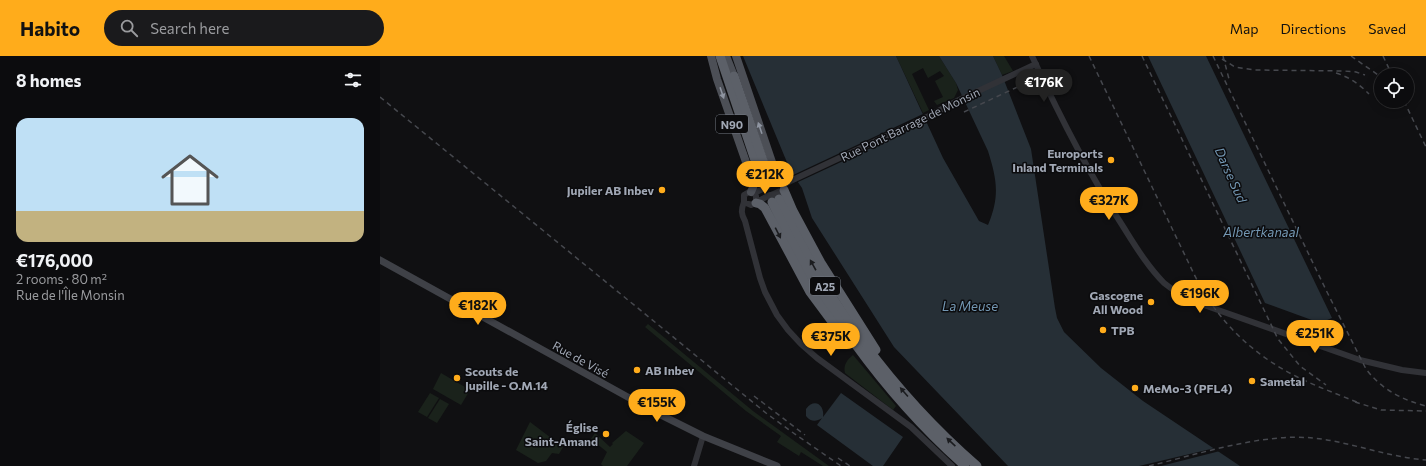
<!DOCTYPE html>
<meta charset="utf-8">
<style>
:root{--surface:#0c0c0e;--page:#1a1a1c;--text:#f1f3f6;--muted:#9a9b9e;--line:#2c2c2e;--accent:#ffac1b}
body{margin:0;font-family:Commissioner,sans-serif;background:var(--page);color:var(--text);height:100vh;display:flex;flex-direction:column;font-size:15px;white-space:nowrap}
*{box-sizing:border-box;margin:0}
p{font-size:13px;color:var(--muted)}
.icon{flex:none;width:22px;height:22px;fill:none;stroke:currentColor;stroke-width:2;stroke-linecap:round;stroke-linejoin:round}
.map{position:relative;flex:1;overflow:hidden}
.drawer{display:flex;flex-direction:column;background:var(--surface);width:380px}
.drawer>*{flex:none}
.tools{position:absolute;left:994px;top:12px;display:grid;gap:8px}
.tools a{display:grid;place-items:center;width:40px;height:40px;border-radius:50%;background:var(--surface);box-shadow:0 2px 10px #0003,0 0 0 1px var(--line);font-size:20px}
.price{position:absolute;translate:-50% -34px;padding:0 9px;border-radius:14px;background:var(--accent);color:#111;font-size:13px;line-height:26px;filter:drop-shadow(0 1px 2px #0008)}
.price::after{content:'';position:absolute;left:50%;top:24px;width:12px;height:9px;margin-left:-6px;background:inherit;clip-path:polygon(0 0,100% 0,50% 100%)}
.price.on{background:#222;color:#fff}
ul{padding:0;list-style:none}
li{display:grid;align-content:center;gap:8px;height:212px;padding:0 16px}
li+li{border-top:1px solid var(--line)}
li span{display:grid;place-items:center;height:124px;border-radius:12px;color:#555}
li>.icon{margin-inline-start:auto}
span .icon{width:72px;height:72px;fill:#fffc;stroke-width:1}
li b{font-size:17px}
h2{display:flex;justify-content:space-between;align-items:center;height:48px;padding:0 16px;font-size:17px}
header{display:flex;align-items:center;gap:24px;box-sizing:border-box;height:56px;padding:0 20px;background:var(--accent);color:#111}
header strong{font-size:19px}
nav{display:flex;gap:22px;margin-inline-start:auto;font-size:14px}
.search{width:280px;height:36px;background:var(--page);display:flex;align-items:center;gap:10px;box-sizing:border-box;padding:0 14px;border-radius:22px;color:var(--muted);font-size:15px}
main{display:flex;flex:1;min-height:0}
.map>svg:first-child{display:block}
.green{fill:#1a221b}
.water{fill:#262f36}
.pier{fill:#101012}
.lines{fill:none;stroke-linecap:round;stroke-linejoin:round}
.motorway-tunnel{stroke:#2d2e32;stroke-width:9;stroke-dasharray:9 4.5;stroke-linecap:butt}
.tertiary{stroke:#313237;stroke-width:6}
.secondary{stroke:#3f4147;stroke-width:7}
.primary{stroke:#4c4f56;stroke-width:8}
.motorway{stroke:#5c6068;stroke-width:9}
.rail{stroke:#46484e;stroke-width:1.5;stroke-dasharray:5 4;stroke-linecap:butt}
.oneway{fill:#8f95a1}
.oneway2{fill:#1b1c1f}
.poi-dot{fill:#ffac1b;stroke:#0b0b0d;stroke-width:1.5}
.labels{text-anchor:middle;dominant-baseline:central;stroke-width:3;stroke-linejoin:round;paint-order:stroke}
.shield{fill:#0b0b0d;stroke:#737882;stroke-width:1}
.shield-label{font-size:11px;font-weight:bold;fill:#a0a7b4}
.street-label{font-size:12px;fill:#a0a7b4;stroke:#0b0b0d}
.poi-label{font-size:12px;font-weight:bold;fill:#a0a7b4;stroke:#0b0b0d;text-anchor:start}
.water-label{font-size:13px;font-style:italic;fill:#7397b3;stroke:#0b0b0d}
</style>
<header>
<strong>Habito</strong>
<div class="search"><svg class="icon" aria-label="search" viewBox="0 0 24 24"><circle cx="10" cy="10" r="6"/><path d="M15 15l6 6"/></svg>Search here</div>
<nav><a>Map</a><a>Directions</a><a>Saved</a></nav>
</header>
<main>
<section class="drawer">
<h2>8 homes<svg class="icon" aria-label="filters" viewBox="0 0 24 24"><path d="M4 7h16M4 17h16"/><circle cx="9" cy="7" r="2"/><circle cx="15" cy="17" r="2"/></svg></h2>
<ul>
<li><span style="background:linear-gradient(#bfe0f5 75%,#c2b280 0)"><svg class="icon" aria-label="home" viewBox="0 0 24 24"><path d="M3 11l9-7 9 7M6 9v11h12V9"/></svg></span><div><b>€176,000</b><p>2 rooms · 80 m²</p><p>Rue de l'Île Monsin</p></div></li>
</ul>
</section>
<div class="map">
<svg width="1046" height="410" viewBox="0 0 1046 410">
<rect width="100%" height="100%" fill="#101012"/>
<!-- green -->
<g class="green">
<path d="M516,0H559L576,27L578,34L574,42L557,49L554,45L563,41L555,25L564,20L560,15L548,22L543,12L532,18L549,54L543,57Z"/>
<path d="M613,0H624L633,15L622,19Z"/>
<path d="M268,268L373,355L449,410H443L421,396L419,400L397,386L401,380L366,355L265,271Z"/>
<path d="M473,299L516,350L513,354L465,317C463,309 467,304 473,299Z"/>
<path d="M61,317L90,334L81,349L53,333Z"/>
<path d="M50,337L59,342L47,361L38,356Z"/>
<path d="M60,343L69,348L57,367L48,362Z"/>
<path d="M150,366L183,391L179,398L172,397L166,405L158,407L136,394Z"/>
<path d="M246,375L264,387L247,410H223L221,408L227,396L211,383L215,377L230,391L233,388L232,387Z"/>
</g>
<!-- water -->
<g class="water">
<path d="M363,0H516L563,102L599,165L608,169C620,140 617,124 608,95L576,27L559,0H613L622,19L651,93L675,252L677,262L684,276L721,312L763,345L860,410H628L514,291L432,162L422,132L411,116Z"/>
<path d="M768,0H826L952,262L940,267L885,247Z"/>
<path d="M461,337L523,381L503,410H493L437,369L442,362C436,366 431,366 426,360V353C435,341 445,350 443,361Z"/>
</g>
<!-- pier -->
<g class="pier">
<path d="M545,57L549,65L416,127L411,120Z"/>
<path d="M835,392L840,395L781,410H759Z"/>
</g>
<g class="lines">
<!-- motorway-tunnel -->
<path class="motorway-tunnel" d="M389,122L399,143"/>
<!-- tertiary -->
<g class="tertiary">
<path d="M652,0C679,59 709,118 744,172C756,191 768,211 784,227C795,236 807,243 821,248L980,304L1022,314L1046,317"/>
<path d="M404,128L549,60L579,44L656,8"/>
<path d="M374,137L385,132L395,124L402,125"/>
<path d="M364,146C361,154 361,158 365,165L380,222L385,236L397,259L408,274L421,288L437,302L531,371L572,410"/>
<path d="M376,146V140L373,136H369L364,139V146L371,149L390,139L400,138L405,133"/>
<path d="M314,410L323,380"/>
</g>
<!-- secondary -->
<path class="secondary" d="M0,204L273,355L323,380L397,410"/>
<!-- primary -->
<g class="primary">
<path d="M331,0L337,23L374,129L371,136"/>
<path d="M346,0L354,20"/>
<path d="M356,0L393,109L400,124"/>
</g>
<!-- motorway -->
<g class="motorway">
<path d="M340,0L382,125"/>
<path d="M354,20L389,122"/>
<path d="M404,134L413,155L441,207L496,294"/>
<path d="M399,143C445,244 513,337 597,410"/>
<path d="M392,146C438,245 503,337 585,410"/>
<path d="M376,147L380,148L385,152L430,236L459,275"/>
</g>
<!-- rail -->
<g class="rail">
<path d="M709,0L813,216C833,258 865,292 906,315C929,328 955,337 979,347"/>
<path d="M762,0L898,283L920,310L946,329"/>
<path d="M833,0L946,234L986,313C1001,333 1022,344 1046,350"/>
<path d="M843,0L849,23"/>
<path d="M971,0L1001,21"/>
<path d="M1003,0L1012,19"/>
<path d="M842,3L855,11L874,14L964,15L976,16L985,19"/>
<path d="M956,17C969,21 979,28 989,38"/>
<path d="M0,41L386,357L412,376L461,410"/>
<path d="M1024,45L1046,91"/>
<path d="M584,56L646,27"/>
<path d="M374,340L425,379"/>
<path d="M975,346L1001,354L1046,355"/>
<path d="M458,402L470,410"/>
<path d="M769,410C819,398 882,377 933,382C971,386 1007,401 1046,404"/>
</g>
</g>
<!-- one-way arrows -->
<defs><path id="oneway-solid" d="M-6-.8H1V-3.2L6.5 0L1 3.2V.8H-6Z"/></defs>
<g class="oneway">
<use href="#oneway-solid" transform="translate(342 37) rotate(71)"/>
<use href="#oneway-solid" transform="translate(380 72) rotate(-109)"/>
</g>
<g class="oneway2">
<use href="#oneway-solid" transform="translate(398 177) rotate(63)"/>
<use href="#oneway-solid" transform="translate(433 209) rotate(-119)"/>
<use href="#oneway-solid" transform="translate(524 336) rotate(-131)"/>
<use href="#oneway-solid" transform="translate(571 386) rotate(-137)"/>
</g>
<!-- markers -->
<g class="poi-dot">
<circle cx="731" cy="104" r="4"/>
<circle cx="282" cy="134" r="4"/>
<circle cx="771" cy="246" r="4"/>
<circle cx="723" cy="274" r="4"/>
<circle cx="257" cy="314" r="4"/>
<circle cx="77" cy="322" r="4"/>
<circle cx="872" cy="325" r="4"/>
<circle cx="755" cy="332" r="4"/>
<circle cx="226" cy="378" r="4"/>
</g>
<g class="labels">
<!-- shield labels -->
<g class="shield">
<rect x="336" y="59" width="32" height="18" rx="3"/>
<rect x="430" y="221" width="30" height="18" rx="3"/>
</g>
<g class="shield-label">
<text x="352" y="68">N90</text>
<text x="445" y="230">A25</text>
</g>
<!-- street labels -->
<g class="street-label">
<text transform="translate(530 68) rotate(-26)">Rue Pont Barrage de Monsin</text>
<text transform="translate(201 303) rotate(29)">Rue de Visé</text>
</g>
<!-- poi labels -->
<g class="poi-label">
<text x="723" y="97" text-anchor="end">Euroports<tspan x="723" dy="14">Inland Terminals</tspan></text>
<text x="274" y="134" text-anchor="end">Jupiler AB Inbev</text>
<text x="763" y="239" text-anchor="end">Gascogne<tspan x="763" dy="14">All Wood</tspan></text>
<text x="731" y="274">TPB</text>
<text x="265" y="314">AB Inbev</text>
<text x="85" y="315">Scouts de<tspan x="85" dy="14">Jupille - O.M.14</tspan></text>
<text x="880" y="325">Sametal</text>
<text x="763" y="332">MeMo-3 (PFL4)</text>
<text x="218" y="371" text-anchor="end">Église<tspan x="218" dy="14">Saint-Amand</tspan></text>
</g>
<!-- water labels -->
<g class="water-label">
<text transform="translate(851 119) rotate(66)">Darse Sud</text>
<text x="881" y="176">Albertkanaal</text>
<text x="590" y="250">La Meuse</text>
</g>
</g>
</svg>
<div class="tools">
<a><svg class="icon" aria-label="locate" viewBox="0 0 24 24"><circle cx="12" cy="12" r="6"/><path d="M12 2v4M12 18v4M2 12h4M18 12h4"/></svg></a>
</div>
<b class="price on" style="left:664px;top:47px">€176K</b>
<b class="price" style="left:385px;top:139px">€212K</b>
<b class="price" style="left:729px;top:165px">€327K</b>
<b class="price" style="left:820px;top:258px">€196K</b>
<b class="price" style="left:98px;top:270px">€182K</b>
<b class="price" style="left:935px;top:298px">€251K</b>
<b class="price" style="left:451px;top:301px">€375K</b>
<b class="price" style="left:277px;top:367px">€155K</b>
</div>
</main>
